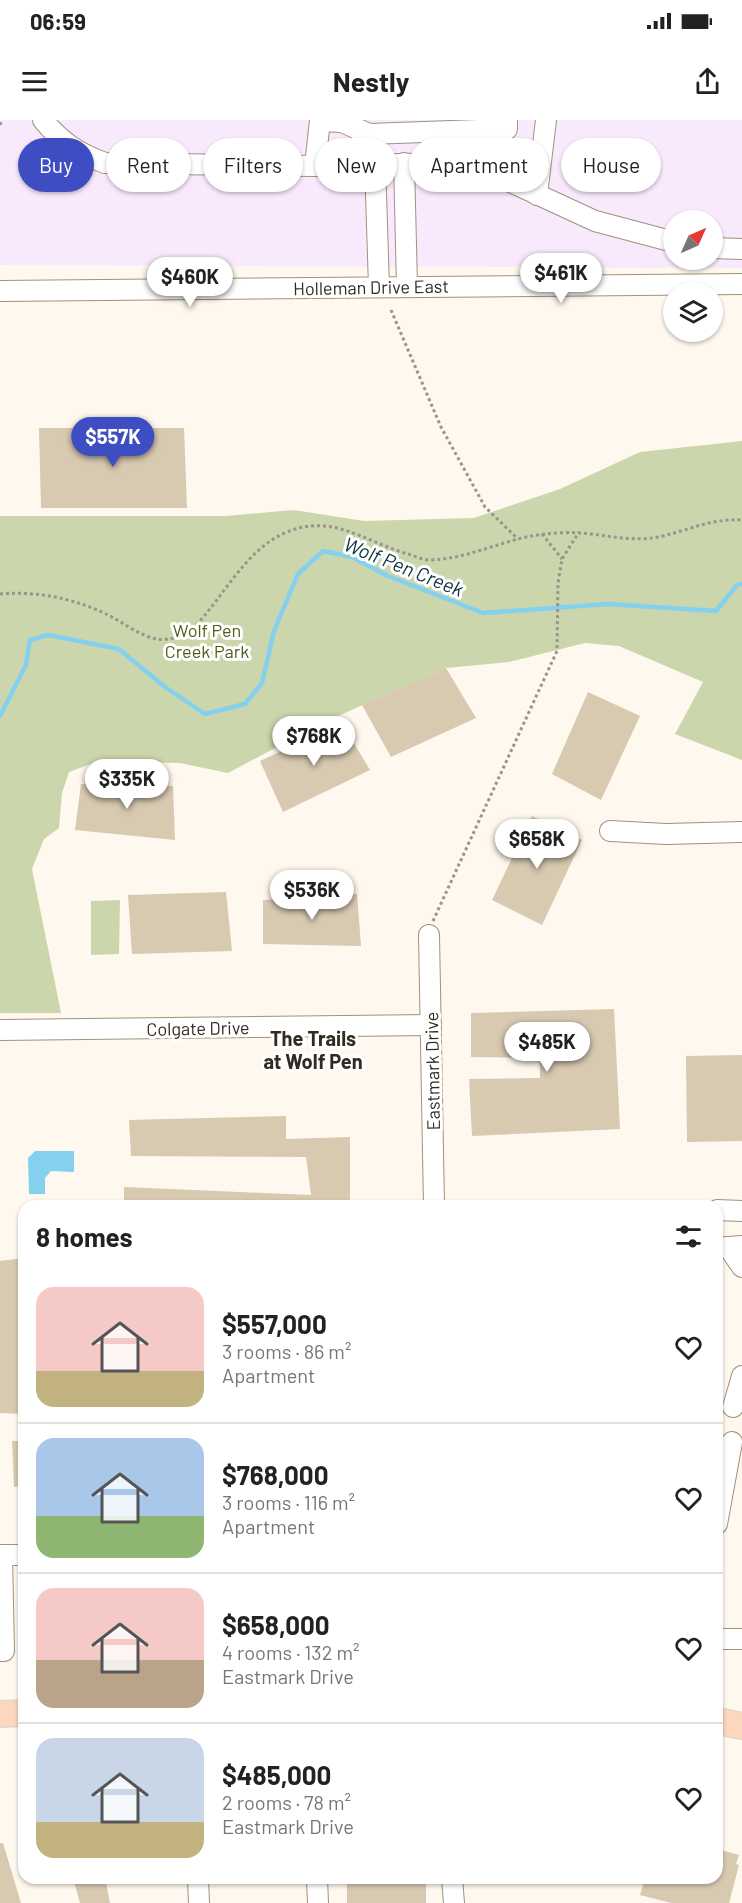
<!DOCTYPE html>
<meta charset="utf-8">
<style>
:root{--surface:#fff;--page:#f2f2f2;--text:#222;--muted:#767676;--line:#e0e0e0;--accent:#3e4ec2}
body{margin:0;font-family:Barlow,sans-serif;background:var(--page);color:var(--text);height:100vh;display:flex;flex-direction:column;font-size:22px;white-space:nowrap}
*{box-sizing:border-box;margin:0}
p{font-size:20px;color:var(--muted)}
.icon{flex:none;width:33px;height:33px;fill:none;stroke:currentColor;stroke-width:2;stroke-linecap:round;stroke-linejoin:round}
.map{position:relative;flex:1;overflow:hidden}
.side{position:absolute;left:18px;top:1080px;width:705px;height:684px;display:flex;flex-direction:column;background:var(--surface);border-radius:18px;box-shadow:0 2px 4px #0004}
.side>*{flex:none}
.top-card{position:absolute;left:18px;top:18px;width:706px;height:54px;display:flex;gap:12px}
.needle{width:39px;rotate:45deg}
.controls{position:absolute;left:663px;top:90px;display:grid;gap:12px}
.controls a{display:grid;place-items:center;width:60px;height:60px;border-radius:50%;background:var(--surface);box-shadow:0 2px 4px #0004;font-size:30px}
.price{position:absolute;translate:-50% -51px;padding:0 14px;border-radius:21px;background:#fff;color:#222;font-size:20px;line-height:39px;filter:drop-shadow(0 2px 3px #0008)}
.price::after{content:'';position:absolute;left:50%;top:36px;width:18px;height:14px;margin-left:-9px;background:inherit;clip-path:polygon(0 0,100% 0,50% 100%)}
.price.selected{background:var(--accent);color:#fff}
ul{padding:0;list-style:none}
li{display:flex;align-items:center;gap:18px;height:150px;padding:0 18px}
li+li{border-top:2px solid var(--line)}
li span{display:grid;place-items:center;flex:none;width:168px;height:120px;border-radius:18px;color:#555}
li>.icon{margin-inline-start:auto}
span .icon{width:72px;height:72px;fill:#fffc;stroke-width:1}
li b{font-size:26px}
h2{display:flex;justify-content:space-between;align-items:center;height:72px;padding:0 18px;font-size:26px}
.pill{padding:0 21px;border-radius:27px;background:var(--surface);box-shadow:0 2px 4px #0004;font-size:21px;line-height:54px}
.pill.selected{background:var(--accent);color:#fff}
.status{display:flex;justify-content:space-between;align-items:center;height:42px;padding:0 30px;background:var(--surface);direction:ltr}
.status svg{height:16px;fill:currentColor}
header{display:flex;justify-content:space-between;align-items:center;height:78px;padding:0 18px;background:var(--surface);font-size:27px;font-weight:700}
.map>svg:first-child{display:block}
.commercial{fill:#f8e9fc;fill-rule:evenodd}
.green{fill:#cbd6ad}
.water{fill:#83d1ee}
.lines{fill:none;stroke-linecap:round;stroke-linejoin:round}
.stream{stroke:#83d1ee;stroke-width:4.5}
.building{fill:#d8c9b1}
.minor-casing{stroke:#a0927b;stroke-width:22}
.major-casing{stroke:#d6d5d3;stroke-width:28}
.path{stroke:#9a948b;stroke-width:3;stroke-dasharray:3 3;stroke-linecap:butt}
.minor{stroke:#fff;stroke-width:20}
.major{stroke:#fbd7bd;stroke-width:26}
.labels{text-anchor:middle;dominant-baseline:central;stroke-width:6;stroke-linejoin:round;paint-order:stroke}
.street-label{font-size:18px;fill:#312b22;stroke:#fff}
.park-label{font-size:18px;fill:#505d18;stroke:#fff}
.water-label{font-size:20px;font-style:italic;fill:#0f3440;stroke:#fff}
.neighbourhood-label{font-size:20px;font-weight:bold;fill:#312b22;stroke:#fff}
</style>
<div class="status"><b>06:59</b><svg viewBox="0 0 49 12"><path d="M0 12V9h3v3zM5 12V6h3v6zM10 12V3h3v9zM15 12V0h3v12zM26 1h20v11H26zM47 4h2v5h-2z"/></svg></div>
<header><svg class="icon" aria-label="menu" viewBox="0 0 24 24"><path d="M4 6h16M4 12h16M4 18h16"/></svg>Nestly<svg class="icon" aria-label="share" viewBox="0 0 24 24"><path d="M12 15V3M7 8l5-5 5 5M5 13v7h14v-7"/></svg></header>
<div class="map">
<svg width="742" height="1783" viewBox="0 0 742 1783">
<rect width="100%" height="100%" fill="#fef8ee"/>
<!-- commercial -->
<path class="commercial" d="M0,0H742V148L0,145ZM674,100H712V140H674Z"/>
<!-- green -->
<g class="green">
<path d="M742,321V640L675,614L703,562L619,526L585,523L509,542L446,548L320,604L228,653L180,643L99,641L69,652L62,673L59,708L44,719L32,749L61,893H0V396H226L294,390L364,401L474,398L560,369L640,332Z"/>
<path d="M120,780L119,834L91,835V781Z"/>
</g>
<!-- water -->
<path class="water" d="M35,1031H74V1052L51,1051L45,1058V1074H29L28,1038Z"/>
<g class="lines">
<!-- stream -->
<path class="stream" d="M0,596L26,545L30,520L48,515L119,529L165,567L205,594L245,584L262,563L274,511L298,454L323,431L352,437L388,456L483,493L608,484L716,491L737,465L742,464"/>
</g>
<!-- building -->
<g class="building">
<path d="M39,308H184L187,388H41Z"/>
<path d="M446,548L476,598L391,637L362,585Z"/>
<path d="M588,572L640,596L601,680L552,654Z"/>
<path d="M342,603L370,650L283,692L260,641Z"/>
<path d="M81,664L173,666L175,720L75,710Z"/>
<path d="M532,696L582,720L542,805L492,780Z"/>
<path d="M226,772L232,831L132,834L128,775Z"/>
<path d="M357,774L361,826L263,824V780Z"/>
<path d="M614,889L620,1009L472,1016L469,959L540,958V938L471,937V893Z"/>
<path d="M742,935V1021L687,1022L686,936Z"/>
<path d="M286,996V1019L350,1017V1086H124V1067L311,1075L306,1037L131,1036L129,1000Z"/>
<path d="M24,1138V1294L0,1293V1141Z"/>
<path d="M12,1321H24V1366L14,1367Z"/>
<path d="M0,1723H3L21,1783H0Z"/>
<path d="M717,1729L739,1735L736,1744L739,1745L729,1783H671L640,1775L645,1758H717Z"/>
<path d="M73,1758H105L110,1783H80Z"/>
<rect x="347" y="1758" width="79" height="25"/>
</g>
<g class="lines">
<defs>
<g id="minor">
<path d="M43,0C61,22 78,33 105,43L315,46L446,43L504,59L595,101L674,122"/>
<path d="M320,1L342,2L369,14L507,9V0"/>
<path d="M375,43L379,167"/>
<path d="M404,43L407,166"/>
<path d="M315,46L320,0"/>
<path d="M537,75L546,0"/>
<path d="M712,128L742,129"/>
<path d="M0,171L742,164"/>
<path d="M610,711L666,714L742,712"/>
<path d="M429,815L434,1086"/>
<path d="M0,910L431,905"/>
<path d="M717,1090L742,1091"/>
<path d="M728,1127L742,1147"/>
<path d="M717,1128L742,1126"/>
<path d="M733,1287L742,1256"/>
<path d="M717,1404L732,1322"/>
<path d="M0,1435H24"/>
<path d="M717,1519H742"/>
<path d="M0,1531H4L2,1435"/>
<path d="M198,1758L199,1783"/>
<path d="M317,1758L318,1783"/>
<path d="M452,1758L454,1783"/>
</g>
<g id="major">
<path d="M0,1594L24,1593"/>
<path d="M717,1601L742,1606"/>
</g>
</defs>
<!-- minor casing -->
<use href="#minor" class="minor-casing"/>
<!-- major casing -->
<use href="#major" class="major-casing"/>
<!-- path -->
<g class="path">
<path d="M0,5L2,0"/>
<path d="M391,190L441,307L485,387L518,419"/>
<path d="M542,414L562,439"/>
<path d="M0,474C36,471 73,478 106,494C124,502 147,523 168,519C174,518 185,517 189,512C221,483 244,429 287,412C333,393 365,422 408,434C415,436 422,440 430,440C470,439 505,418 545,414C556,413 569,412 581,413C606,415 632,422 658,417C687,411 711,398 742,400"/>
<path d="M433,801L557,531L558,463L562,439L579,412"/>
</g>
<!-- minor -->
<use href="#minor" class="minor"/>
<!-- major -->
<use href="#major" class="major"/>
</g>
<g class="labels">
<!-- street labels -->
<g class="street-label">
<text transform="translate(371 167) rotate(-1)">Holleman Drive East</text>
<text transform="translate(198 908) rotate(-1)">Colgate Drive</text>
<text transform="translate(432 951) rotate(-91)">Eastmark Drive</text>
</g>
<!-- park labels -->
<g class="park-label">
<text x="207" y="510">Wolf Pen<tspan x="207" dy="21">Creek Park</tspan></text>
</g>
<!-- water labels -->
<g class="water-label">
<text transform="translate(404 446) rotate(22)">Wolf Pen Creek</text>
</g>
<!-- neighbourhood labels -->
<g class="neighbourhood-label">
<text x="313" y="918">The Trails<tspan x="313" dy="23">at Wolf Pen</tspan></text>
</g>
</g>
</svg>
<div class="controls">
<a><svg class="needle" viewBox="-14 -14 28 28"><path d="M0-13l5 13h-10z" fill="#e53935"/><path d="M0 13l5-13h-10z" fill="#767676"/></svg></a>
<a><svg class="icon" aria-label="layers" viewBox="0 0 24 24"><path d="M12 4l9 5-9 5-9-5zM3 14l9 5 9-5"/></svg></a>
</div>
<b class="price" style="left:561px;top:184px">$461K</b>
<b class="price" style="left:190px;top:188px">$460K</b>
<b class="price selected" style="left:113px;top:348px">$557K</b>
<b class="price" style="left:314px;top:647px">$768K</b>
<b class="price" style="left:127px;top:690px">$335K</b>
<b class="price" style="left:537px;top:750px">$658K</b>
<b class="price" style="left:312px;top:801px">$536K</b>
<b class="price" style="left:547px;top:953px">$485K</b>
<div class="top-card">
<a class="pill selected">Buy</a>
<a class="pill">Rent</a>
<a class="pill">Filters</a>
<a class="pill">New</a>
<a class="pill">Apartment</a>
<a class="pill">House</a>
</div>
<section class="side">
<h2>8 homes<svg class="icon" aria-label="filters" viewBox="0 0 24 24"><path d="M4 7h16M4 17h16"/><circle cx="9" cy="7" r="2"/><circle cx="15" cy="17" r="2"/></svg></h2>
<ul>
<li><span style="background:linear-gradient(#f6c9c9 70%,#c2b280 0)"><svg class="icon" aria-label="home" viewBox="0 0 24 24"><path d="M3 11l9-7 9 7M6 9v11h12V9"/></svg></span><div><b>$557,000</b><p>3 rooms · 86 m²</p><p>Apartment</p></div><svg class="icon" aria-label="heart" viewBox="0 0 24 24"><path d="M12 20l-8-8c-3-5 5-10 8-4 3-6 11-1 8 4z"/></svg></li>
<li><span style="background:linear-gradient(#a9c7e8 65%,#8fb573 0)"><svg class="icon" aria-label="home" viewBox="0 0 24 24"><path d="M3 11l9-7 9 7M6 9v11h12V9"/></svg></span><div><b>$768,000</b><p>3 rooms · 116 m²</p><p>Apartment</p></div><svg class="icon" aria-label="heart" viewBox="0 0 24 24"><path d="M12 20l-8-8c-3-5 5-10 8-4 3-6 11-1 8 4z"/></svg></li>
<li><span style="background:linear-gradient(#f6c9c9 60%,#b9a48a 0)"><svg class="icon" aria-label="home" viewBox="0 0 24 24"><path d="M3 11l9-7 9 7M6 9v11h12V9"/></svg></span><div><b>$658,000</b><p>4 rooms · 132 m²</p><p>Eastmark Drive</p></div><svg class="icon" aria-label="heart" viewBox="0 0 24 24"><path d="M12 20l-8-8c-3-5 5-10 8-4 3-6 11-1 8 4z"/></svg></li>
<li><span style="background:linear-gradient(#c9d6e8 70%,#c2b280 0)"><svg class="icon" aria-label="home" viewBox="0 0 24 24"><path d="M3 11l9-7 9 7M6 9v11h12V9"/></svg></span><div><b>$485,000</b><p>2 rooms · 78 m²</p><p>Eastmark Drive</p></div><svg class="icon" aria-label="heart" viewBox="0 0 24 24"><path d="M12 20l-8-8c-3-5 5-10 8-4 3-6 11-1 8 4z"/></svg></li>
</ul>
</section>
</div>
